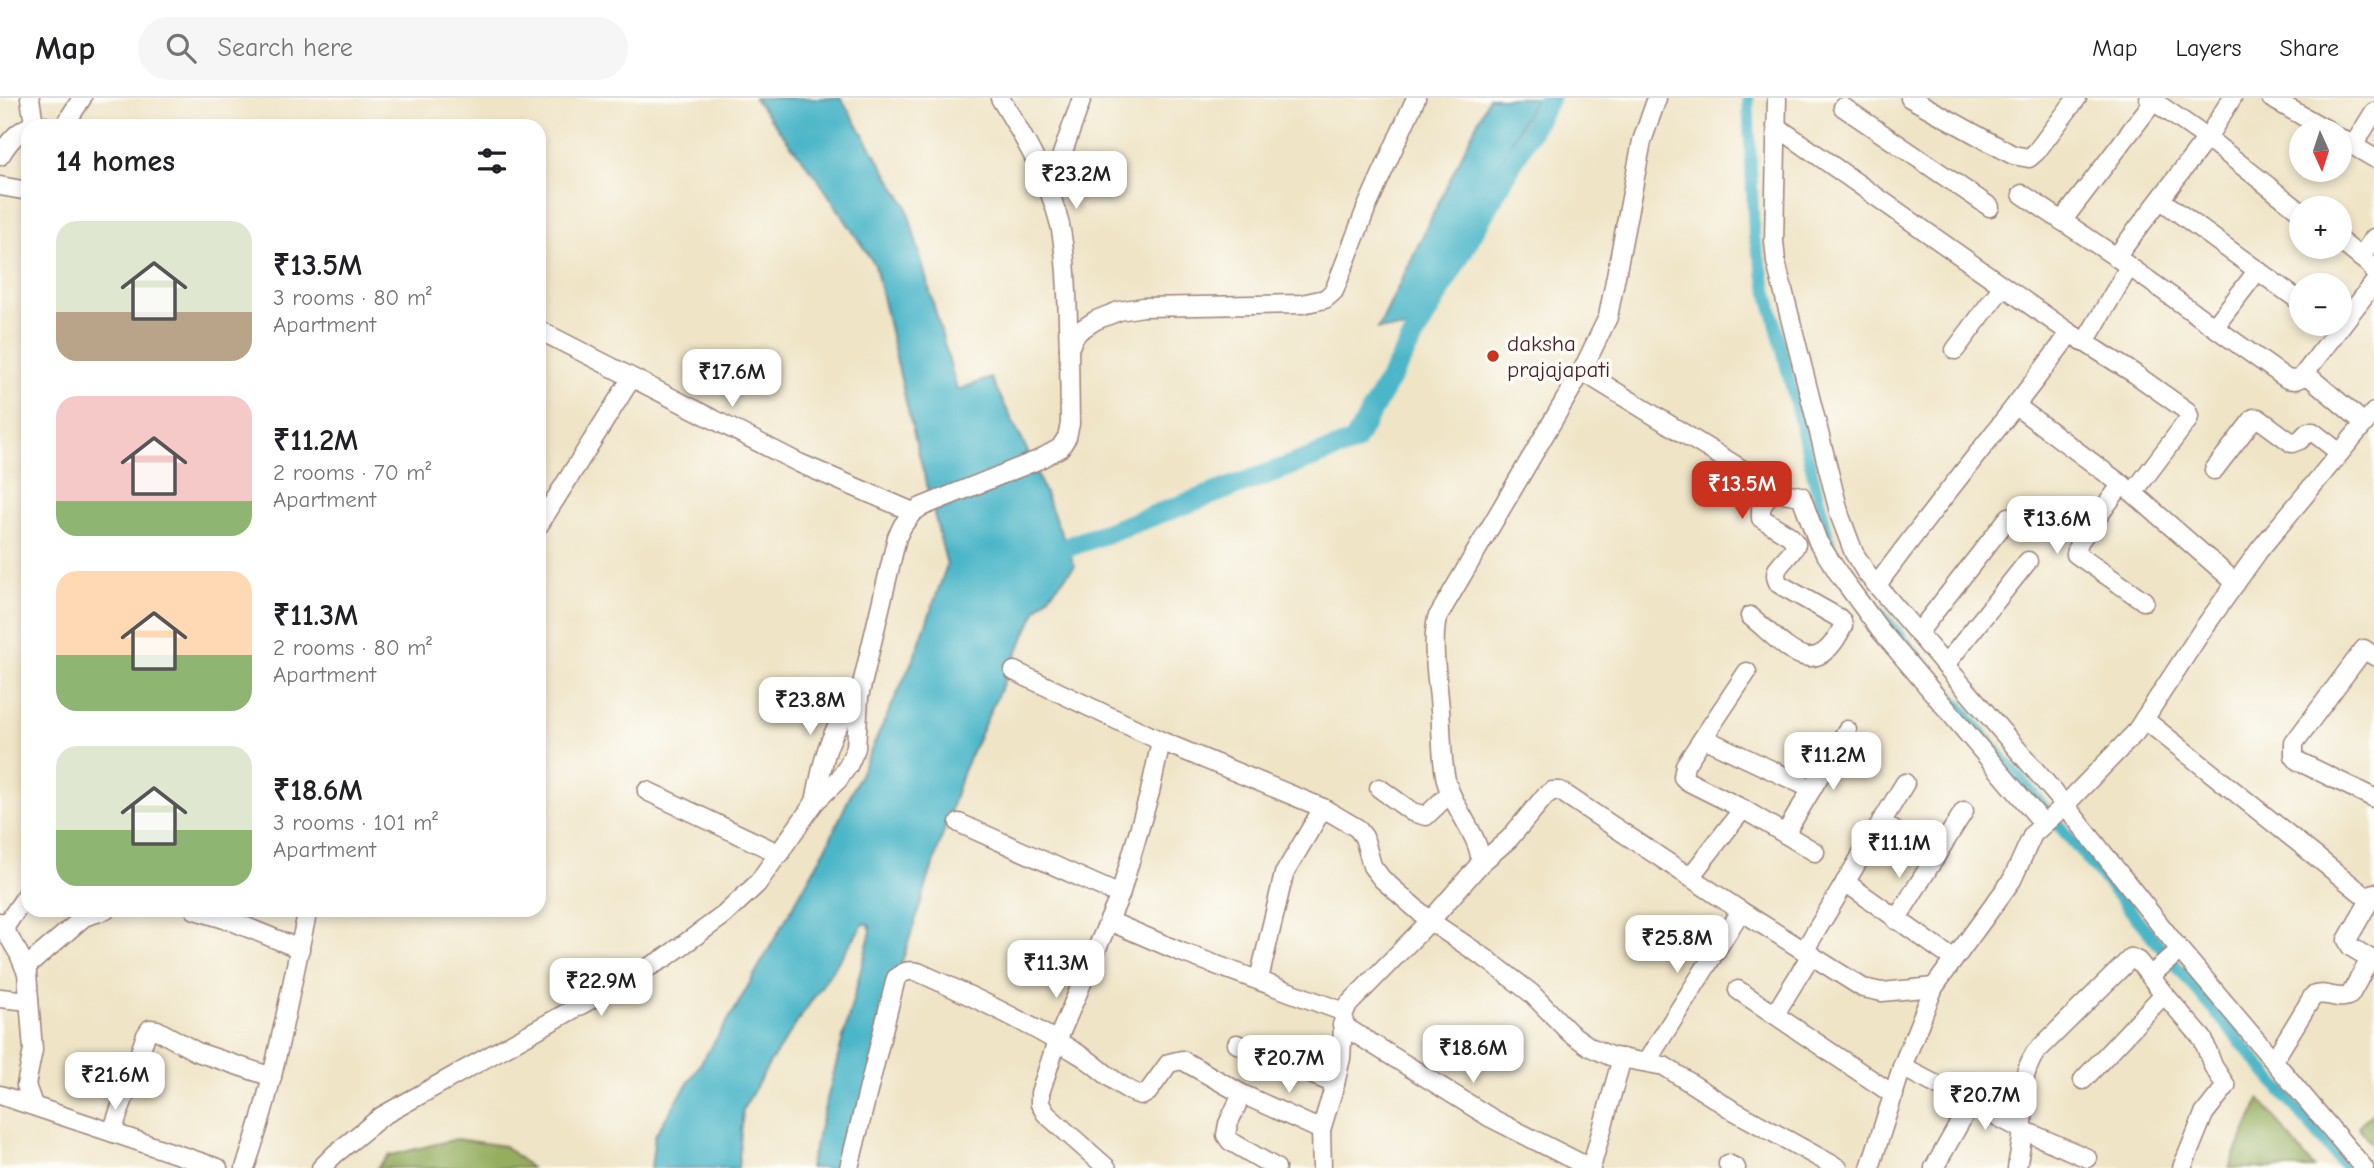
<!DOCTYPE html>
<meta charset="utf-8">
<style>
:root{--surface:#fff;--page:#f6f6f6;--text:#202124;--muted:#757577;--line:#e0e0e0;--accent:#c8321e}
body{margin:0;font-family:"Comic Neue",sans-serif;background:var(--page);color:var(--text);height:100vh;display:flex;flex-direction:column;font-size:26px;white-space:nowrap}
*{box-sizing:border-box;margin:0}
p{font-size:23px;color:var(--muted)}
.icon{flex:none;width:38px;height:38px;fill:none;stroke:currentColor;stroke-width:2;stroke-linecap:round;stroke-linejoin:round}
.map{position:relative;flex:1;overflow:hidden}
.side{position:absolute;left:21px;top:21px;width:525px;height:798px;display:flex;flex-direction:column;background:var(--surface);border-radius:21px;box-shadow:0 4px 10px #0003}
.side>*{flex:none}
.needle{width:46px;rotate:177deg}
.controls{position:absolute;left:2289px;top:21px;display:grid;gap:14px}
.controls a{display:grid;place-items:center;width:63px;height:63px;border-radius:50%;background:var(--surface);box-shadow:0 4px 10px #0003;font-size:35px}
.price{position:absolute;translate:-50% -60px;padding:0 16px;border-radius:14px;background:#fff;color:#222;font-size:23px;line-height:46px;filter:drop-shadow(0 2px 4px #0008)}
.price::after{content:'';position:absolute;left:50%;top:42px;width:21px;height:16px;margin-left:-10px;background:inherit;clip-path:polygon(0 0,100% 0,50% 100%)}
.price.selected{background:var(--accent);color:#fff}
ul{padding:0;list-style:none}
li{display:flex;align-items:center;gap:21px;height:175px;padding:0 35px}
li span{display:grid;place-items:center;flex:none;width:196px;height:140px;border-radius:21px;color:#555}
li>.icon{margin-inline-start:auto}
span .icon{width:84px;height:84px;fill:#fffc;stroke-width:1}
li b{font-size:30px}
h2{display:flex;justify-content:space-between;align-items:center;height:84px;padding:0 35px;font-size:30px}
header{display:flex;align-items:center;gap:42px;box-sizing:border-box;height:98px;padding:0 35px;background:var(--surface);border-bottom:2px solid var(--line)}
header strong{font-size:33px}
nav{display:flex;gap:38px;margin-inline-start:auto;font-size:24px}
.search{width:490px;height:63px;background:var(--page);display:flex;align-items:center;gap:18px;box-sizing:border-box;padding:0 24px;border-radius:38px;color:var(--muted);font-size:26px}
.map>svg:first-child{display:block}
.forest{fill:#94ad5f;stroke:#6f6645;stroke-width:2}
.water{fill:#4bb6c8;stroke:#4a6a7a;stroke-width:2}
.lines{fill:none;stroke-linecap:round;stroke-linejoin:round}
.canal{stroke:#4bb6c8;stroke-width:12}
.river{stroke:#4bb6c8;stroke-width:21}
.minor-casing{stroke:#9c8278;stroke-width:21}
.minor{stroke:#fff;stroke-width:18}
.poi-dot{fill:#c8321e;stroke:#fdfcf7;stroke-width:2.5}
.labels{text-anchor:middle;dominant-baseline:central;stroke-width:7;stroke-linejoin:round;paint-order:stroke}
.poi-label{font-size:23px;fill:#4a1f2b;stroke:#fdfcf7;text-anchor:start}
</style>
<header>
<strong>Map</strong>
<div class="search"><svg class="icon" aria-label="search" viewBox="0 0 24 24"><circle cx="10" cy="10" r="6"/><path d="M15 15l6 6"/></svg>Search here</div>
<nav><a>Map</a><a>Layers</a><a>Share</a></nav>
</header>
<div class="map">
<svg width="2374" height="1070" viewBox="0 0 2374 1070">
<rect width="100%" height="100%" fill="#fdfcf7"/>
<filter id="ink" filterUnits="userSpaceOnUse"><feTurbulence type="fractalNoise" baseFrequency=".0143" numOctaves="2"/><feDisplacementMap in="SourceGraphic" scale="14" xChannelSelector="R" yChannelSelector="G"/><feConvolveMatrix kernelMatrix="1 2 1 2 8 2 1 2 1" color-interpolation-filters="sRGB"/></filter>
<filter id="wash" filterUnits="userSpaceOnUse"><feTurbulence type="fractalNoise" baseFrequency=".00686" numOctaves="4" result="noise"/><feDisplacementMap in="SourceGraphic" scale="28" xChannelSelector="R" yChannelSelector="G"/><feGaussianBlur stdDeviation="1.57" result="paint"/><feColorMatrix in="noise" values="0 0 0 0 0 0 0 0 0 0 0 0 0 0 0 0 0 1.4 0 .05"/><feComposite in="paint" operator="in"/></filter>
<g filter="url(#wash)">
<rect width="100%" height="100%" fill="#efe4c6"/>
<!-- forest -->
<g class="forest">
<path d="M2260,1001L2314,1070H2229Z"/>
<path d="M2374,1013V1049L2358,1028Z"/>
<path d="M456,1041L505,1048L531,1070H377L388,1058Z"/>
</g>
<!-- water -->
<g class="water">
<path d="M754,0H841L906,107L957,292L991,280L1026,350L1075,468L1037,511L963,673L901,867L846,1070H809L871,833L869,827L864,825L769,966L743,1011L738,1070H651L655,1037L734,913L826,750L915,557L947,467L909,317L875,167L818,81Z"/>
<path d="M1489,0H1537L1521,25L1420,231H1378Z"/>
</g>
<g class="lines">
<!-- canal -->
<g class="canal">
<path d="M1748,0L1754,139L1833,459"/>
<path d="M1852,481L2346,1070"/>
</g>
<!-- river -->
<path class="river" d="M1068,449L1354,344L1549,0"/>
</g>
</g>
<g filter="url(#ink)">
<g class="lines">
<defs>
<g id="minor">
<path d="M30,0L34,26"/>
<path d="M1000,0C1024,39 1049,82 1060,127C1068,167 1067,210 1069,251"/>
<path d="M1777,0L1774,143L1776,164L1840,418L1854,455L1867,476L2065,707L2180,852L2364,1070"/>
<path d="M1910,0L2013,57L2029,60L2036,54L2077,0"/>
<path d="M2149,0L2207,40L2301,114"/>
<path d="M2271,0L2329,33"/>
<path d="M1843,9L1990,109"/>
<path d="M64,28L82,0"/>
<path d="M1776,28L2070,235L2135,276L2187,313L2189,318L2188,322L2133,395"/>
<path d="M2340,40L2374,60"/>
<path d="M2353,48L2374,14"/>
<path d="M0,58C11,40 24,24 45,28"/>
<path d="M0,88L28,93"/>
<path d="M1049,93L1082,0"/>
<path d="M2022,96L2116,159L2207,40L2232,0"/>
<path d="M2161,102L2301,204"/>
<path d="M2062,123L2153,4"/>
<path d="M2340,143L2370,167L2374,174"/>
<path d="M2116,159L2287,281L2295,282L2301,280L2374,185"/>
<path d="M2360,159L2374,140"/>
<path d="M2215,228L2258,172"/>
<path d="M539,232L799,365L913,414"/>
<path d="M2085,244L2129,169"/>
<path d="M1955,252L2003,188"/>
<path d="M1582,273L1769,388L1771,393L1761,410V420L1790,438L1796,446C1791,461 1768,468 1779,486L1839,520L1842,523L1843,528C1814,589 1785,546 1750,518"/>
<path d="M2305,275L2364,325"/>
<path d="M2016,308L2133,395L2236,485"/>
<path d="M2214,372L2254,320H2258L2292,345L2300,342L2308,334H2313L2340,355"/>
<path d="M2122,386L2079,444L2076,456L2144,503"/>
<path d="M1771,393L1801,398L1818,444L1841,479L1880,532L2043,725"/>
<path d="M539,427L631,281"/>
<path d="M1877,487C1939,401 2008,321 2070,235"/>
<path d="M1918,535L2009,419"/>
<path d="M2374,558L2364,551L2294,645V658L2298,663L2374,700"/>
<path d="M1945,567L2028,463"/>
<path d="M1014,573L1161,643L1323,710L1357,730L1364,739L1372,768L1382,781L1430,823L1488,862L1531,895L1570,935L1590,949L1610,958L1664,968L1731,1011L1838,1070"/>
<path d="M1747,574L1685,667L1683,679L1687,683L1743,711L1815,754"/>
<path d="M2144,621L2370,802"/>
<path d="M1703,640L1812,691"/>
<path d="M1379,690L1412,714L1426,718L1450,695"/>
<path d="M647,693L780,756"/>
<path d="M815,704C824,658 827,635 859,599"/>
<path d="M1881,723L1934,762"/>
<path d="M959,725L1120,797"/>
<path d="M1785,736L1847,632"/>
<path d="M1480,766L1509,741L1545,698L1552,693H1560L1741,813L1863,890L1882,894L1934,889"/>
<path d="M1690,779L1743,711"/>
<path d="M1845,784L1953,861"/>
<path d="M2374,795L2347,842L2351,849L2374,863"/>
<path d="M195,812L234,824L300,851"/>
<path d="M1896,822L1964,713"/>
<path d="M1109,823L1181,854L1344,914"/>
<path d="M0,824L19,856L27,875L33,952L26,987L33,1007"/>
<path d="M4,830L28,795"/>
<path d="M1804,853L1905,685"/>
<path d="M25,870L84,819L106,812"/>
<path d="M2150,878L2180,852"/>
<path d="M1259,881L1284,776L1323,710"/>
<path d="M1738,892L1894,997"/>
<path d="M0,900L29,903"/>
<path d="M1775,916L1811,857"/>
<path d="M1342,927L1491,1020L1590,1070"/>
<path d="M1237,946L1335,986"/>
<path d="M2274,962L2313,898C2326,892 2338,904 2350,897L2370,861"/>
<path d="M1647,963L1741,813"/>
<path d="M1902,969L2023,1032L2087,1060"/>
<path d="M2083,982L2164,896"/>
<path d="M1242,996L1228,1026L1226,1037L1230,1043L1276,1070"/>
<path d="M0,997L218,1070"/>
<path d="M112,1034L146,937L150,931L157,932L197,954L272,979"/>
<path d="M1728,1066L1736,1070"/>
<path d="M245,1070C275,986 288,899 308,812"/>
<path d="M321,1070L335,1056L382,1018L665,860L724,817L757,786L815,704L838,682L848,668L856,650L859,599L897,439L903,427L913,414L921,409L1038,362L1060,350L1067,339L1070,326L1069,251L1073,241L1079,233L1096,222L1119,213L1143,209L1302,206L1325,201L1334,193L1366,111L1416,0"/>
<path d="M849,1070L896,880C904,873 908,872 918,874C976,900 1031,926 1085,960C1100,970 1128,997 1143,997L1148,994L1169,965L1182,962L1242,996L1321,1032"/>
<path d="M1107,1070L1046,1016L1040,1006V995L1057,943L1120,797L1150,694L1161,643"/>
<path d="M1322,1070L1321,1032L1335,986L1341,960L1344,914L1349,906L1430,823L1480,766C1483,742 1452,709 1446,682C1441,660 1442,635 1440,612C1438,583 1431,549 1437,520L1582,273L1608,219L1642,43L1657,0"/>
<path d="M1591,1070L1622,960"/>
<path d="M1870,1070L1902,969L1934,889L2012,782L2033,736L2065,707L2135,635L2203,531L2260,451L2374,314"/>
<path d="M1934,1070L1971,1005"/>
<path d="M2017,1070C2019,1057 2022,1044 2023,1031C2024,1000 2018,983 2035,955L2131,860L2138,863L2164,896L2203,941L2213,968L2226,988L2204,1016L2182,1070"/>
</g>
</defs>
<!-- minor casing -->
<use href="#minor" class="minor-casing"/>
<!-- minor -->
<use href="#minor" class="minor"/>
</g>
</g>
<!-- markers -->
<circle class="poi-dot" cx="1493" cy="258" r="7"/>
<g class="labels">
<!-- poi labels -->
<g class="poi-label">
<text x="1507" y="245">daksha<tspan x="1507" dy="26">prajajapati</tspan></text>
</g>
</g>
</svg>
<div class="controls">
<a><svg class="needle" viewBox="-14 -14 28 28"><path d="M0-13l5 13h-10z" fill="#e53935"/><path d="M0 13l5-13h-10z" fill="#757577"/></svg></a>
<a>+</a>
<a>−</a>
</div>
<b class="price" style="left:1076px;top:113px">₹23.2M</b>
<b class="price" style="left:732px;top:311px">₹17.6M</b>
<b class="price selected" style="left:1742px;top:423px">₹13.5M</b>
<b class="price" style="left:2057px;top:458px">₹13.6M</b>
<b class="price" style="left:810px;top:639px">₹23.8M</b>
<b class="price" style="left:1833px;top:694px">₹11.2M</b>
<b class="price" style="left:1899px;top:782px">₹11.1M</b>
<b class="price" style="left:1677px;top:877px">₹25.8M</b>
<b class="price" style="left:1056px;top:902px">₹11.3M</b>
<b class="price" style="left:601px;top:920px">₹22.9M</b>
<b class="price" style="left:1473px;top:987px">₹18.6M</b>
<b class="price" style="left:1289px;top:997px">₹20.7M</b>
<b class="price" style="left:115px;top:1014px">₹21.6M</b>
<b class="price" style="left:1985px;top:1034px">₹20.7M</b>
<section class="side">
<h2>14 homes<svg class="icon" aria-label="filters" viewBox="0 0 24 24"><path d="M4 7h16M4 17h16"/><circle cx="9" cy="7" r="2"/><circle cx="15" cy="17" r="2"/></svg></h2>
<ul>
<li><span style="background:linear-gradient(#dfe7d0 65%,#b9a48a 0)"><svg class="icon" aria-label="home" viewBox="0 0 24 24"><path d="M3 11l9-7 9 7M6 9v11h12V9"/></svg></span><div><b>₹13.5M</b><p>3 rooms · 80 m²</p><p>Apartment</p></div></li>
<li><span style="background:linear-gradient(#f6c9c9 75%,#8fb573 0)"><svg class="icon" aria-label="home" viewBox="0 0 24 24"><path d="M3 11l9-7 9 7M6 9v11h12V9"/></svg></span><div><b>₹11.2M</b><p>2 rooms · 70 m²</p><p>Apartment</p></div></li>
<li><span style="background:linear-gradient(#ffd9b3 60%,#8fb573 0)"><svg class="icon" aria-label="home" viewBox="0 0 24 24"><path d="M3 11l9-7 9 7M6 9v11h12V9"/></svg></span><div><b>₹11.3M</b><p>2 rooms · 80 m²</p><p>Apartment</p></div></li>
<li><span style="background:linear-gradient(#dfe7d0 60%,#8fb573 0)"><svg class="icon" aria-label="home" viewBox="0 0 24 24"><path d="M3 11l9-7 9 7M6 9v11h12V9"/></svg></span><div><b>₹18.6M</b><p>3 rooms · 101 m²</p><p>Apartment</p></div></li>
</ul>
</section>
</div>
